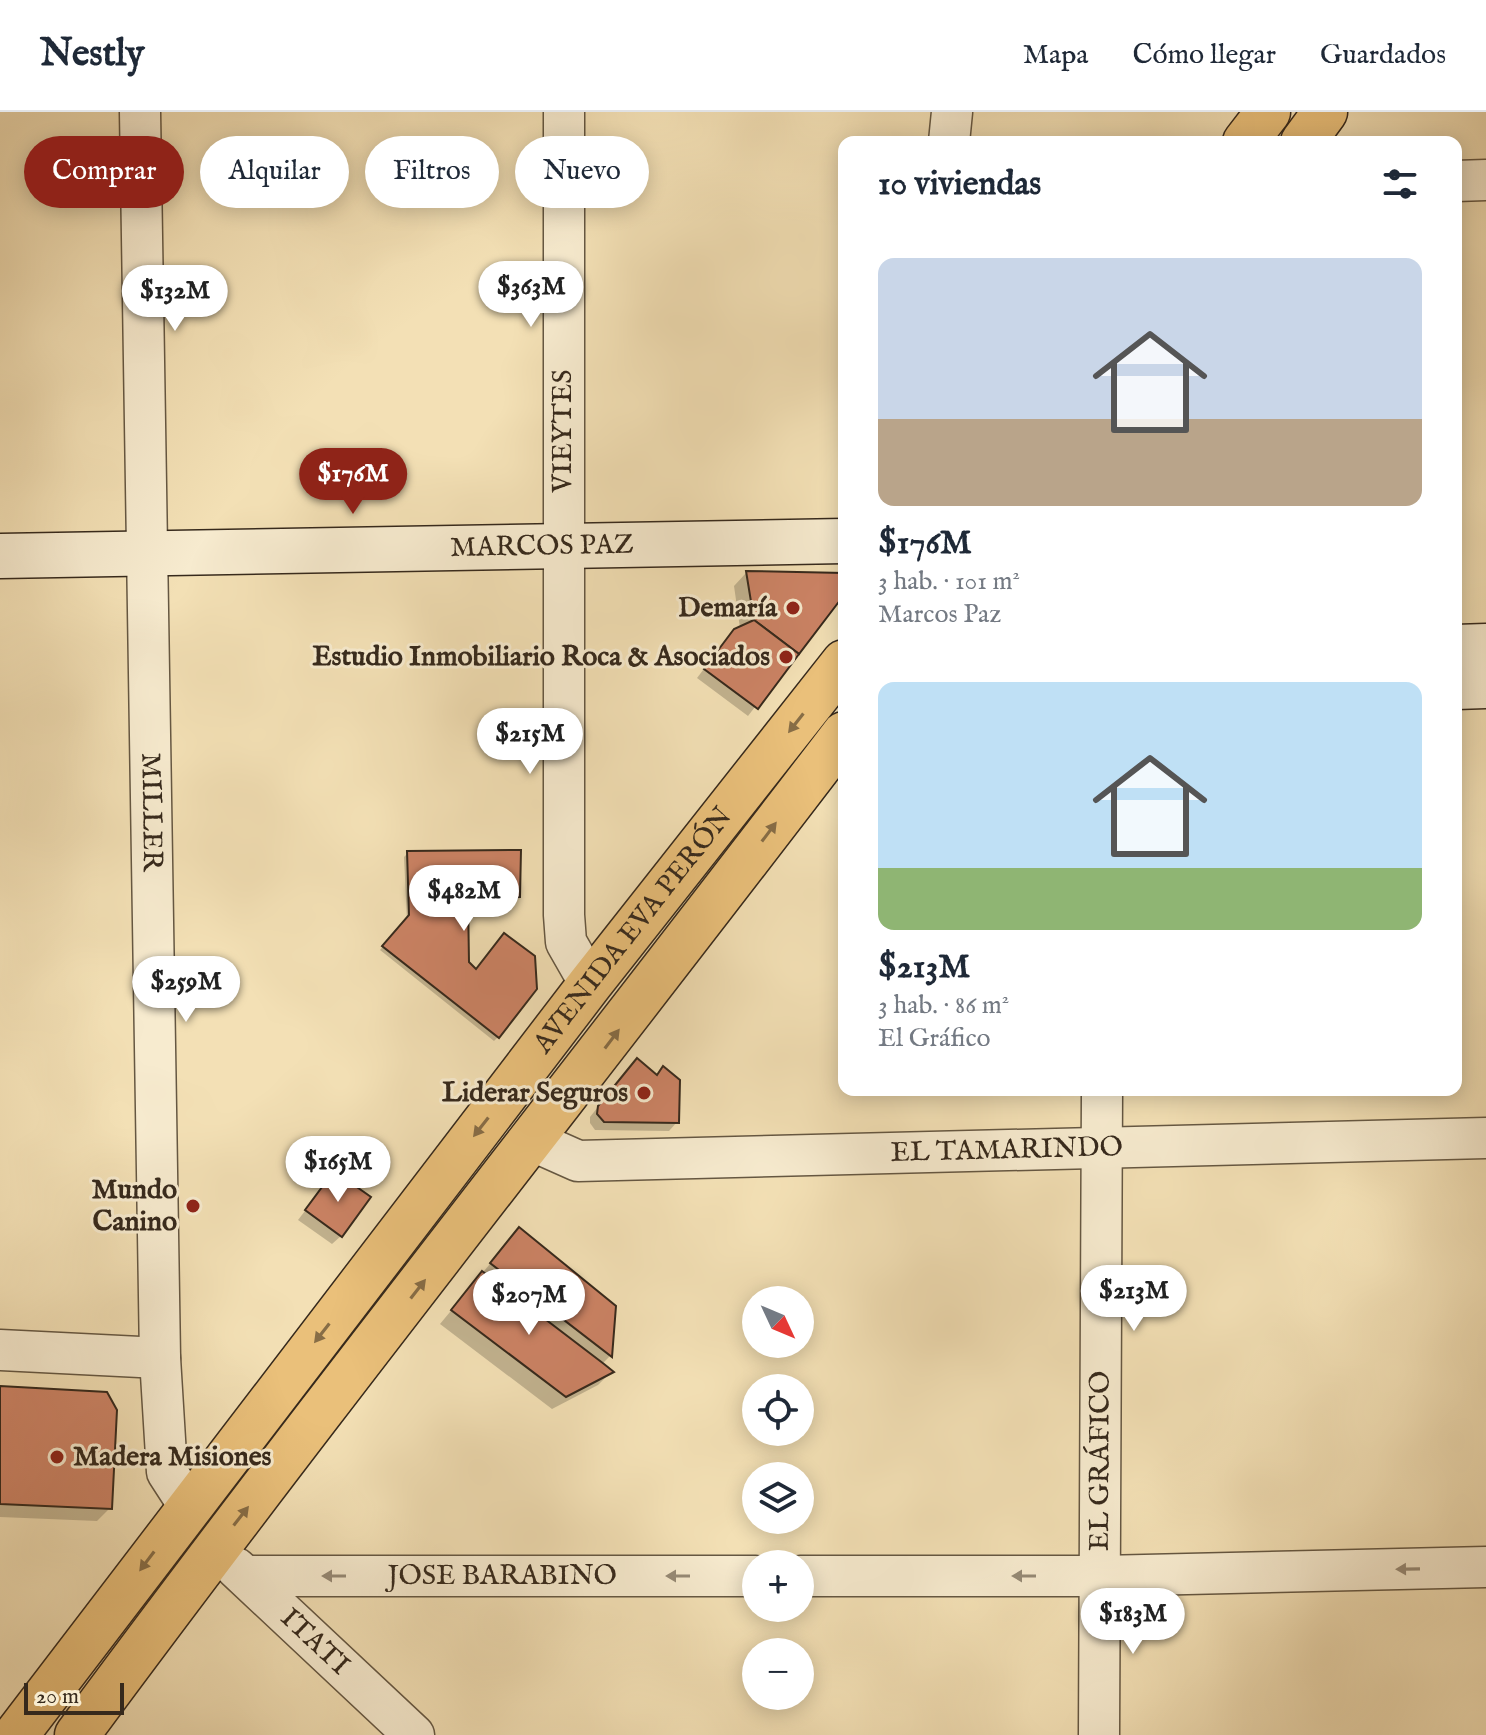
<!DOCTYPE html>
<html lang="es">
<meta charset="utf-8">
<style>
:root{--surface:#fff;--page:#f2f2f3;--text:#1f2937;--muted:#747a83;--line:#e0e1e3;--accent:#8f2418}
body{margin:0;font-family:"IM FELL English",serif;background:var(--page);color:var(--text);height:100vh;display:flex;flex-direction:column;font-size:30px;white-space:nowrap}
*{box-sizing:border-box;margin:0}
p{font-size:26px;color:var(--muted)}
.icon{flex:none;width:44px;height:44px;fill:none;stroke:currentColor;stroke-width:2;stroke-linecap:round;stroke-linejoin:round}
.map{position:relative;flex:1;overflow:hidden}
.sheet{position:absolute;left:838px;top:24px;width:624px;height:960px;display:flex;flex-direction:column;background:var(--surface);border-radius:16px;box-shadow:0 4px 20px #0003}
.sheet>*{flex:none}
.hud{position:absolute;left:24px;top:24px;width:694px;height:72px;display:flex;gap:16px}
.needle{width:52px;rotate:134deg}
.fabs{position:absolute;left:742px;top:1174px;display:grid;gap:16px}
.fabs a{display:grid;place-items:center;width:72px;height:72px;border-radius:50%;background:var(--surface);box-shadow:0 4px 20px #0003;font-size:40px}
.scale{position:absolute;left:24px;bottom:20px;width:100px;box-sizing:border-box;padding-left:8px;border:4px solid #36291c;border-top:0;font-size:22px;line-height:28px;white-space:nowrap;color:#36291c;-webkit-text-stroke:6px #f7ebcf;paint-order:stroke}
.price{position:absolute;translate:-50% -68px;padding:0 18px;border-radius:28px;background:#fff;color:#222;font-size:26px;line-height:52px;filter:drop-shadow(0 2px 4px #0008)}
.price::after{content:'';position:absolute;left:50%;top:48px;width:24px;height:18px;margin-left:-12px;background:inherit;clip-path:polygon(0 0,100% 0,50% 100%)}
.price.on{background:var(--accent);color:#fff}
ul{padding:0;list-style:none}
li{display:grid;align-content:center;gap:16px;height:424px;padding:0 40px}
li span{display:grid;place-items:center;height:248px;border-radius:16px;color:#555}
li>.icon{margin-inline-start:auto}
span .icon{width:144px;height:144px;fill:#fffc;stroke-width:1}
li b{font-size:34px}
h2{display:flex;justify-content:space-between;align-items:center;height:96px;padding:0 40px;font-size:34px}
.chip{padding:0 28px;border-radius:36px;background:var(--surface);box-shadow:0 4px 20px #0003;font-size:28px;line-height:72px}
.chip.on{background:var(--accent);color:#fff}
header{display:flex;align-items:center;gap:48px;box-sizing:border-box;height:112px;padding:0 40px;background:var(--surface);border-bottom:2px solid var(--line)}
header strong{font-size:38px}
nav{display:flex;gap:44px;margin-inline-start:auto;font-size:28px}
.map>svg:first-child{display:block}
.shadow{fill:#0003}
.building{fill:#cc8365;stroke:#36291c;stroke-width:2}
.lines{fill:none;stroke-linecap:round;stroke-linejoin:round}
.street-casing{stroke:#655742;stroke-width:43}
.secondary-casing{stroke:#36291c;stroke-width:47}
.primary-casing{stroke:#36291c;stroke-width:47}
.street{stroke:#f7ebcf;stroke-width:40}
.secondary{stroke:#f7ebcf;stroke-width:44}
.primary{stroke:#eac07a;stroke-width:44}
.oneway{fill:#876d46}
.oneway2{fill:#968a76}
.poi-dot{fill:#8f2418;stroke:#f7ebcf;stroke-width:3}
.labels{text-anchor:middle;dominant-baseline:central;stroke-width:6;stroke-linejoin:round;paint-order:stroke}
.street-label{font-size:28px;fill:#36291c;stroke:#f7ebcf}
.poi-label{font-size:28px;font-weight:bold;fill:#36291c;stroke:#f7ebcf;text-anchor:end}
</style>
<header>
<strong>Nestly</strong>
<nav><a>Mapa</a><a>Cómo llegar</a><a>Guardados</a></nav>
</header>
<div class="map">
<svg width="1486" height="1623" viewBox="0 0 1486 1623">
<rect width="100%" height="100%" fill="#f3e0b5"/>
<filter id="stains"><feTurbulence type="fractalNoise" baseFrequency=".0025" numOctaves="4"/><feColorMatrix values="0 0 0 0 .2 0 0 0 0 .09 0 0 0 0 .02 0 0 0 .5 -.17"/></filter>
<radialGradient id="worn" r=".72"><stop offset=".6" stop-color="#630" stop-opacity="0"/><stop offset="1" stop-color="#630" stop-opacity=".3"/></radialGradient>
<!-- shadow -->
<g class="shadow">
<path d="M746,461L844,474V480L748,604L697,566L726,528L740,516L734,474Z"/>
<path d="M408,741L518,784L515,788L466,789L467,851L476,859L498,925L494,929L380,838L407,808L404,745Z"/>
<path d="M628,957L677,1010L669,1019L595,1018L590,1011V1005Z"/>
<path d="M334,1061L341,1124L332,1132L298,1108Z"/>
<path d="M519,1117L614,1195L610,1244L601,1253L611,1260L598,1273L552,1297L440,1212Z"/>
<path d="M0,1276L110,1396L97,1409L0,1405Z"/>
</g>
<!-- building -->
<g class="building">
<path d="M746,459L844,461V483L799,542L754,508Z"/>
<path d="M754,508L799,542L758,597L704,557L734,517Z"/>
<path d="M521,738L520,785L468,787L469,850L476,857L504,821L535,844L537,877L499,926L382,834L409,803L407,739Z"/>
<path d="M637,946L657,963L663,954L680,968L679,1011L604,1010L597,1002L598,994Z"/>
<path d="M334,1059L371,1085L342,1125L305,1098Z"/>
<path d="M519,1115L616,1194L612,1245L490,1151Z"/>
<path d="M482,1159L604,1252L614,1260L566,1285L451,1198Z"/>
<path d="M0,1274L107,1280L117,1298L112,1397L0,1392Z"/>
</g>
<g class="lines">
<defs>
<g id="street">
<path id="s1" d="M140,0L160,1246L167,1360L189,1394"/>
<path d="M564,0V803L566,830L590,872"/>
<path d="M949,30L952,0"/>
<path d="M1456,69L1486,68"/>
<path id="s2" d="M533,1029L578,1049L1486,1026"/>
<path d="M0,1238L160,1246"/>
<path id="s3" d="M236,1456L414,1623"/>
<path id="s4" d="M246,1464H756"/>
<path d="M800,1464H1102L1486,1455"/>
<path id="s5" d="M1099,1623L1102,978"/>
</g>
<g id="secondary">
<path id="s6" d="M0,444L844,429"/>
<path d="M1456,535L1486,534"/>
<path d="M1456,575L1486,574"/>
</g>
<g id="primary">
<path d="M1245,30L1268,0"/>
<path d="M1303,30L1325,0"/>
<path id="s7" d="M16,1623L590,872L844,550"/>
<path d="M77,1623C327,1285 589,956 844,622"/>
</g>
</defs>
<!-- street casing -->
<use href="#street" class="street-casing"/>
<!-- secondary casing -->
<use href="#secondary" class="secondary-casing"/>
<!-- primary casing -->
<use href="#primary" class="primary-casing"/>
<!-- street -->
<use href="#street" class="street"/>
<!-- secondary -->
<use href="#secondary" class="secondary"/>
<!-- primary -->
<use href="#primary" class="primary"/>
</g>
<!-- one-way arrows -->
<defs><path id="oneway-solid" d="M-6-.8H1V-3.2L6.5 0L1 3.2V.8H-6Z" transform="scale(2)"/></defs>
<g class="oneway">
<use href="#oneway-solid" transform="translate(796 611) rotate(128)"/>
<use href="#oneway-solid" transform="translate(769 720) rotate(-53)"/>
<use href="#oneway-solid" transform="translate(612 927) rotate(-53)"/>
<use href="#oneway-solid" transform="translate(481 1015) rotate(128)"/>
<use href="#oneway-solid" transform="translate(418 1177) rotate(-52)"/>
<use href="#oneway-solid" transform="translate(322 1221) rotate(128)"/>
<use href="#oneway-solid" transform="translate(241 1404) rotate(-52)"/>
<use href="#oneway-solid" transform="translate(147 1449) rotate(127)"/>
</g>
<g class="oneway2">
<use href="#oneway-solid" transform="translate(1408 1457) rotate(179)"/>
<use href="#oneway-solid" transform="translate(334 1464) rotate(180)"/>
<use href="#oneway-solid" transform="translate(678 1464) rotate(180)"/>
<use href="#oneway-solid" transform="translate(1024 1464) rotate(180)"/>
</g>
<!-- markers -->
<g class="poi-dot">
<circle cx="793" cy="496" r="8"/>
<circle cx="786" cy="545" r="8"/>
<circle cx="644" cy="981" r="8"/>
<circle cx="193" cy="1094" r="8"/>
<circle cx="57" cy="1345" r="8"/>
</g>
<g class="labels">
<!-- street labels -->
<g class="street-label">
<text transform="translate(563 319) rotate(-90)">VIEYTES</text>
<text stroke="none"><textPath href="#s6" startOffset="542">MARCOS PAZ</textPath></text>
<text stroke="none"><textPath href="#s1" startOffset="700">MILLER</textPath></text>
<text stroke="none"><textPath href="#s7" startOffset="1014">AVENIDA EVA PERÓN</textPath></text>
<text stroke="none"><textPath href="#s2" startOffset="478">EL TAMARINDO</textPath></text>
<text stroke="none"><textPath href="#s5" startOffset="274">EL GRÁFICO</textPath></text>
<text stroke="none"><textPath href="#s4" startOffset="256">JOSE BARABINO</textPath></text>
<text stroke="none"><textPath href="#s3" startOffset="108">ITATI</textPath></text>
</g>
<!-- poi labels -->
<g class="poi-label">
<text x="777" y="496">Demaría</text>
<text x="770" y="545">Estudio Inmobiliario Roca &amp; Asociados</text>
<text x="628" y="981">Liderar Seguros</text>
<text x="177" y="1078">Mundo<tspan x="177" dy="32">Canino</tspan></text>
<text x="73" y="1345" text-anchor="start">Madera Misiones</text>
</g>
</g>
<rect width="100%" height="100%" filter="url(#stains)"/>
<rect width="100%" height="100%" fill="url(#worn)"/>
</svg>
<div class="fabs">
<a><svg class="needle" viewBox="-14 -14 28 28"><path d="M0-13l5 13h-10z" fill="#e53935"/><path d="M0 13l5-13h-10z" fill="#747a83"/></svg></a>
<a><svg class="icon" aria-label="locate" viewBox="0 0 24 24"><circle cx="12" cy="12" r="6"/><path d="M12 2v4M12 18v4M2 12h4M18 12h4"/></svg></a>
<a><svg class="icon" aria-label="layers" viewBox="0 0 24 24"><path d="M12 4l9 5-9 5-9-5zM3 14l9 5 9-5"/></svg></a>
<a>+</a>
<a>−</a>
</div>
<div class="scale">20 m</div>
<b class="price" style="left:531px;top:217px">$363M</b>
<b class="price" style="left:175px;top:221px">$132M</b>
<b class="price on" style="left:353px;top:404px">$176M</b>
<b class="price" style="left:530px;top:664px">$215M</b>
<b class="price" style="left:464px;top:821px">$482M</b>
<b class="price" style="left:186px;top:912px">$259M</b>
<b class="price" style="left:338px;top:1092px">$165M</b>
<b class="price" style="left:1134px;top:1221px">$213M</b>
<b class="price" style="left:529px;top:1225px">$207M</b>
<b class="price" style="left:1133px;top:1544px">$183M</b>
<div class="hud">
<a class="chip on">Comprar</a>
<a class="chip">Alquilar</a>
<a class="chip">Filtros</a>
<a class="chip">Nuevo</a>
</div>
<section class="sheet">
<h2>10 viviendas<svg class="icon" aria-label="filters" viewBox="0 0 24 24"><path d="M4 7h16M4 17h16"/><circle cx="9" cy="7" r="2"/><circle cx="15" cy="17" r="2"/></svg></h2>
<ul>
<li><span style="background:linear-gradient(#c9d6e8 65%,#b9a48a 0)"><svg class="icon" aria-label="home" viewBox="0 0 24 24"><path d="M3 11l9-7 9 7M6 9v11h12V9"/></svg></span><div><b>$176M</b><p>3 hab. · 101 m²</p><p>Marcos Paz</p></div></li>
<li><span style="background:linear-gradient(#bfe0f5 75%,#8fb573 0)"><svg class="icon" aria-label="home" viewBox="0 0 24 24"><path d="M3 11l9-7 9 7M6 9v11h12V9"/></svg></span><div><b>$213M</b><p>3 hab. · 86 m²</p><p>El Gráfico</p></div></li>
</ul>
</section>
</div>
